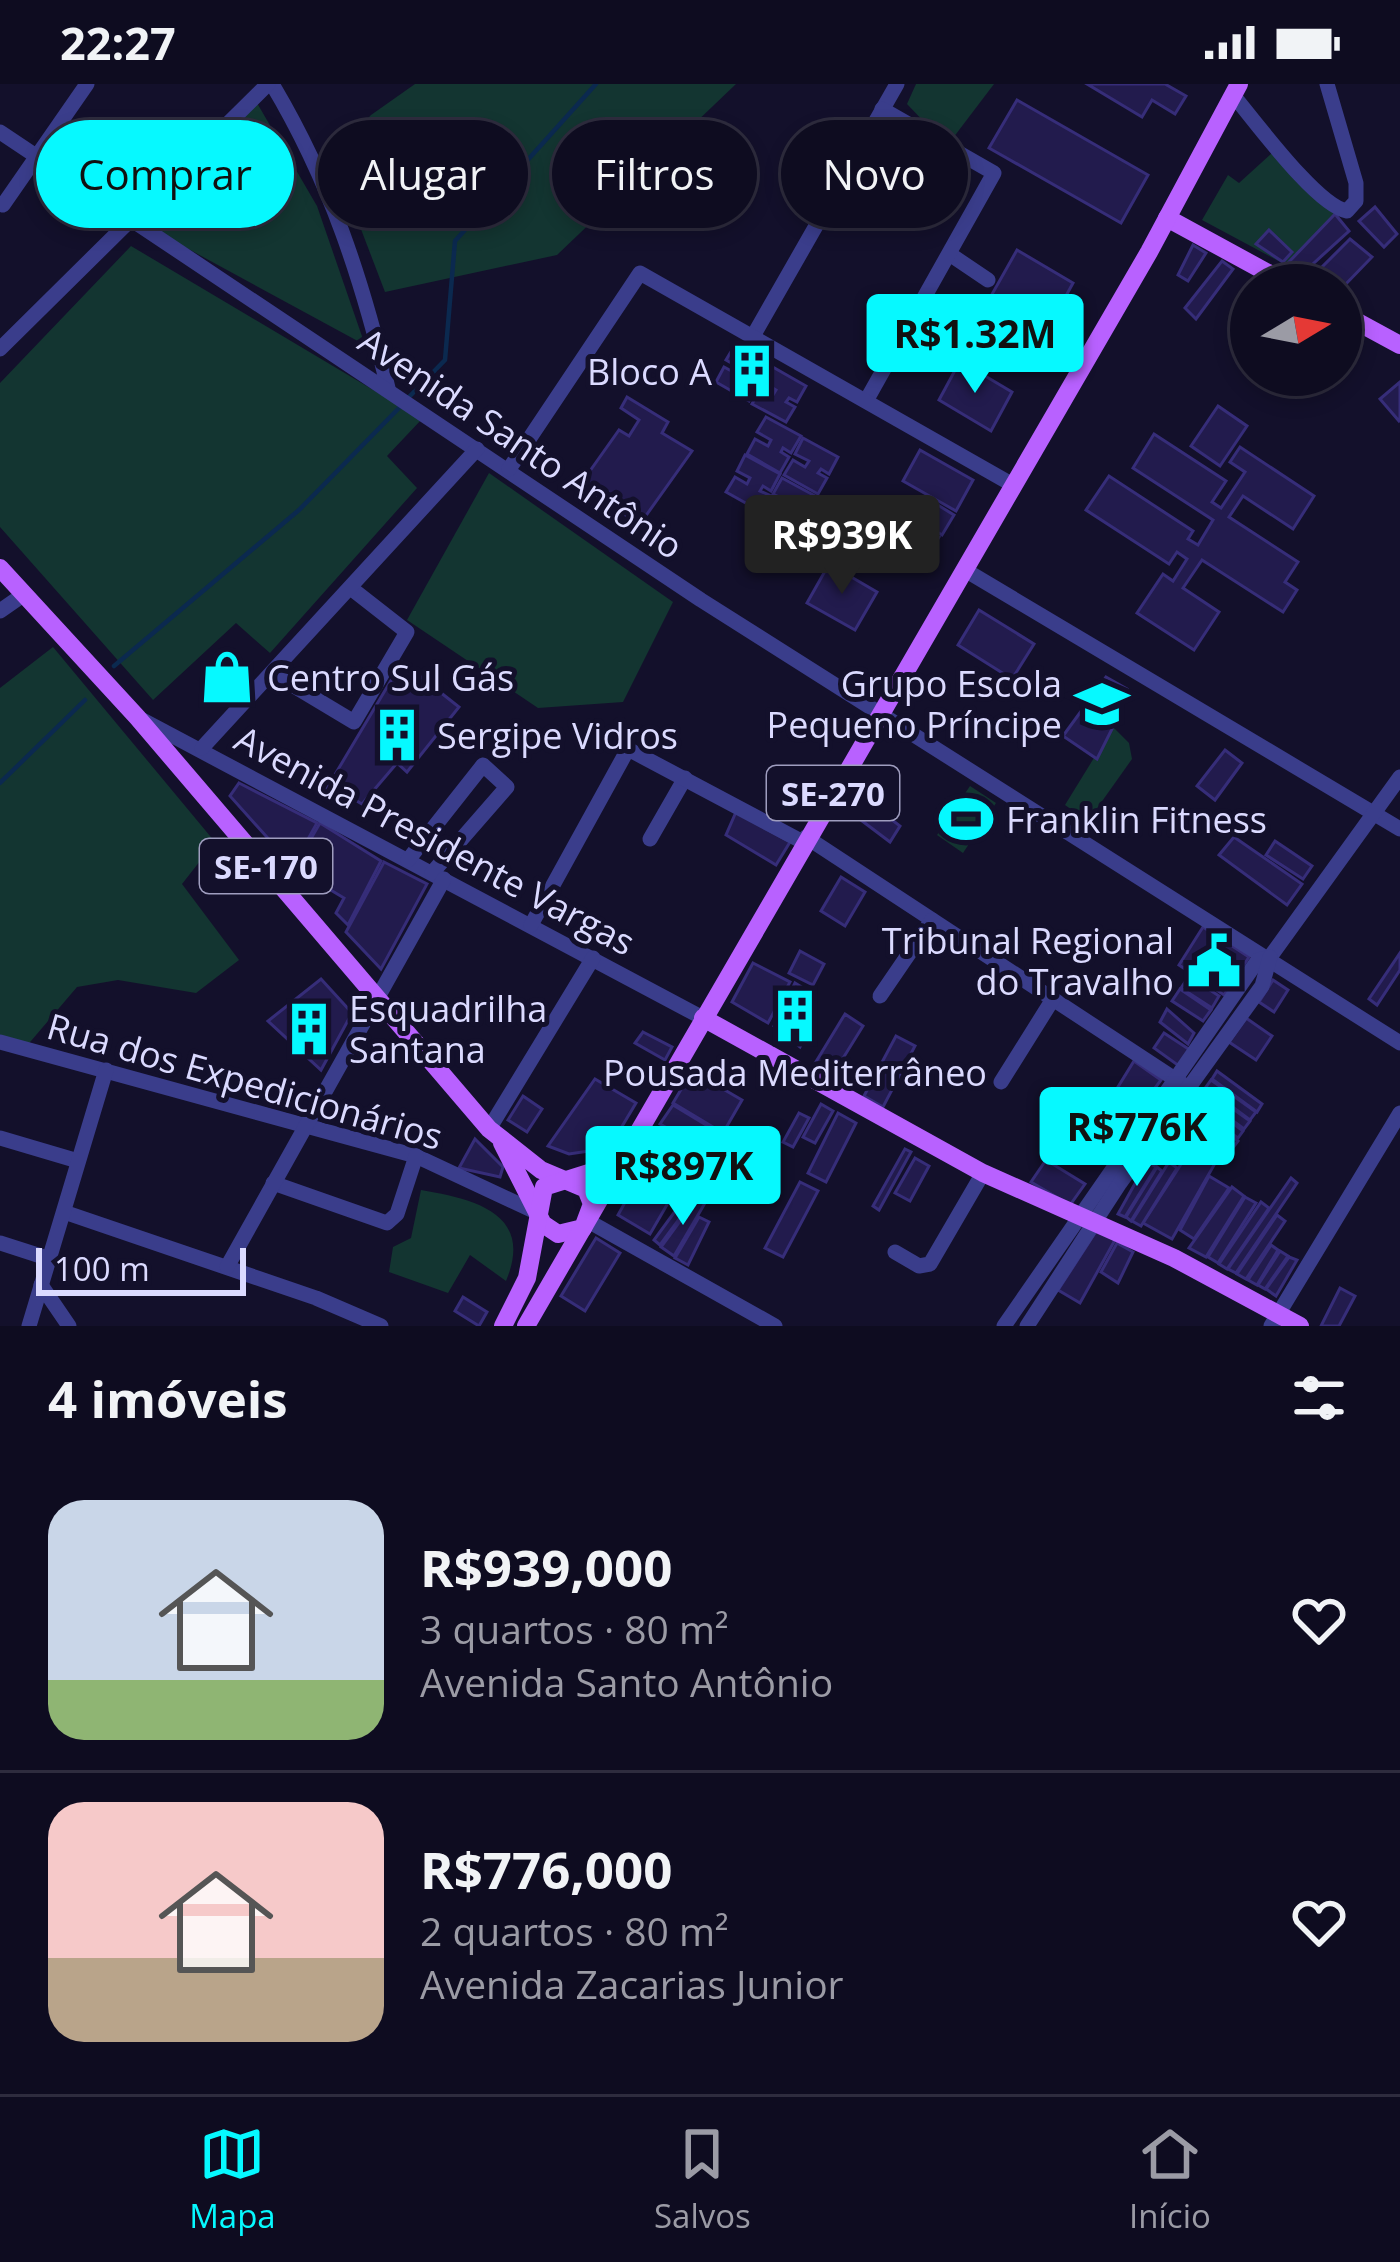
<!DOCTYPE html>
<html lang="pt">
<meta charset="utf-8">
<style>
:root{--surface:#0e0c20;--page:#171529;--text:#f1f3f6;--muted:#9b9ba5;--line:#2e2c3e;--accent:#06f9ff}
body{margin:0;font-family:"Open Sans",sans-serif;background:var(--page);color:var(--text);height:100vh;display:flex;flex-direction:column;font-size:45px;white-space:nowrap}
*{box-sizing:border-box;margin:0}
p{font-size:39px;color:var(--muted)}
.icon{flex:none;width:66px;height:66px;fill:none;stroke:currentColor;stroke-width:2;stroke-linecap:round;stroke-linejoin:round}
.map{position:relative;height:1242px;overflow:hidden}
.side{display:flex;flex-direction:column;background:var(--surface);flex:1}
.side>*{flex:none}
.top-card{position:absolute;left:36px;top:36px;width:1329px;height:108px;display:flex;gap:24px}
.needle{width:78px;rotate:80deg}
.controls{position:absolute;left:1230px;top:180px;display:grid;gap:24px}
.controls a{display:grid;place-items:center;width:132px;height:132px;border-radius:50%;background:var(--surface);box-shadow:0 6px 18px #0003,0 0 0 3px var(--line);font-size:60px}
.scale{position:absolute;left:36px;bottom:30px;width:210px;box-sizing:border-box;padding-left:12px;border:6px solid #dbdaff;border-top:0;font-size:33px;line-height:42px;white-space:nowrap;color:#dbdaff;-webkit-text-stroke:9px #13102b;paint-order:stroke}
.price{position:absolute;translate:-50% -102px;padding:0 27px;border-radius:12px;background:var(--accent);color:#111;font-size:39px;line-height:78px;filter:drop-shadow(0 3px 6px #0008)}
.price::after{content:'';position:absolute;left:50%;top:72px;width:36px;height:27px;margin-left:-18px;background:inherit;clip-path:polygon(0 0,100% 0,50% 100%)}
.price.active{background:#222;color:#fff}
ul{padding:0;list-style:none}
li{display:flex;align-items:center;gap:36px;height:300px;padding:0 48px}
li+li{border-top:3px solid var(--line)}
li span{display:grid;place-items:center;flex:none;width:336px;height:240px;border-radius:36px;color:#555}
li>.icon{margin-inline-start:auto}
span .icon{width:144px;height:144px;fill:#fffc;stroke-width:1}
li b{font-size:51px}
h2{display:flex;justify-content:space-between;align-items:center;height:144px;padding:0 48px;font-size:51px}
.chip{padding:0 42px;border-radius:54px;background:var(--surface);box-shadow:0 6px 18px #0003,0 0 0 3px var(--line);font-size:42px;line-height:108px}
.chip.active{background:var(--accent);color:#111}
.status{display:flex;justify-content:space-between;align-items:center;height:84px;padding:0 60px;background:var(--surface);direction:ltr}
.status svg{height:33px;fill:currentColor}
.dock{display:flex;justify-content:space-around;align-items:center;height:168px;border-top:3px solid var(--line);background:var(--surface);font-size:33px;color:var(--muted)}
.dock a{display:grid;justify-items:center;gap:6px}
.dock .active{color:var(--accent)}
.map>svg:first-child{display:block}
.green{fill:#133531}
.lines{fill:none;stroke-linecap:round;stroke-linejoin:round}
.stream{stroke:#0b294f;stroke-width:4.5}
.building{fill:#221b4d;stroke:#362d79;stroke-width:3}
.minor{stroke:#3a3d8b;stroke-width:15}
.major{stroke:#b861ff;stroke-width:18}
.labels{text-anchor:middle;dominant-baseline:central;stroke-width:10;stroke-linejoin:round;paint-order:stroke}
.shield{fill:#13102b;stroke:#9f9dbf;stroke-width:3}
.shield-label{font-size:33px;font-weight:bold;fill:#dbdaff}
.poi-label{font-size:36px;fill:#dbdaff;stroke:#13102b;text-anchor:start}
.street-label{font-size:36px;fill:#dbdaff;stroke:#13102b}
</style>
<div class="status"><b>22:27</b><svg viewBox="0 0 49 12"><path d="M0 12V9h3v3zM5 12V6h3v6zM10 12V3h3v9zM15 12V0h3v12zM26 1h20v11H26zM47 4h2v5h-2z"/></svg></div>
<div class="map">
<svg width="1400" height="1242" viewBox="0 0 1400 1242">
<rect width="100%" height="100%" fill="#13102b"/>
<!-- green -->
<g class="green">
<path d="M415,0H736L557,171L385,208L333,72L371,31Z"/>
<path d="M916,0H994L953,54L931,45L907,20Z"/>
<path d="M257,19L317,122L365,261L148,143Z"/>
<path d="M1272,69L1335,130L1286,181L1202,136L1228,91L1239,99Z"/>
<path d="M131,162L422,335L387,372L417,404L270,569L236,539L153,616L0,443V299Z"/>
<path d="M489,389L673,518L623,618L538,624L407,536Z"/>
<path d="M53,563L215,758L182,800L239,876L196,909L118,896L77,903L25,964L0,955V604Z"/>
<path d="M1113,643L1129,659L1132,675L1088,737L1065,721Z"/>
<path d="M970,702L996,719L963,769L937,751Z"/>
<path d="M421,1106C472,1115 535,1128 506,1197L470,1171L448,1209L389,1188L393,1163L411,1154Z"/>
</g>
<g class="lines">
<!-- stream -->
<g class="stream">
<path d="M409,313L445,276L455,157L596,0"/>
<path d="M114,582L299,426L399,324"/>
<path d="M0,699L85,616"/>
</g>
</g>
<!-- building -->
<g class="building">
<path d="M1087,0H1165L1186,12L1175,30L1152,16L1142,33Z"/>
<path d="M1017,16L1148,91L1121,139L989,64Z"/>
<path d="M1375,123L1397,150L1384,163L1359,137Z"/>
<path d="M1335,130L1349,147L1303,189L1286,181Z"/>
<path d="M1269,146L1292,168L1283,178L1256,160Z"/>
<path d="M1350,155L1372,173L1341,205L1312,193Z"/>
<path d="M1193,161L1206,169L1188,197L1178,191Z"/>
<path d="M1017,166L1073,199L1050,241L991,212Z"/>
<path d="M1222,177L1233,185L1196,235L1185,224Z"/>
<path d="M1004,221L1044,242L1027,270L990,244Z"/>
<path d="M735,261L770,280L761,297L752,292L750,296L758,301L749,317L716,298L724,283L737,290L740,284L726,276Z"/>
<path d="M960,277L1012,308L991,347L939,316Z"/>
<path d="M771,282L806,302L797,318L789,314L786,318L795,323L786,338L752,320L761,304L773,311L776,306L763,298Z"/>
<path d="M1400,298V336L1399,337L1380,315Z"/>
<path d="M627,313L668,338L662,349L692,367L640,440L611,422L617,414L608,408L603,416L580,401L619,346L629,352L639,336L621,324Z"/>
<path d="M1218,322L1247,342L1220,382L1191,362Z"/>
<path d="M766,333L801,352L791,369L783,364L781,368L789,373L780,389L747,370L755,355L768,362L771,356L757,348Z"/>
<path d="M1154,350L1226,397L1212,418L1221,424L1245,388L1230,378L1240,363L1314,412L1293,445L1243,412L1229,433L1298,478L1285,498L1297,506L1283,528L1202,476L1183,504L1219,528L1194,566L1137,529L1163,490L1173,497L1187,475L1177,468L1169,480L1086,426L1109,392L1193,447L1188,455L1198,461L1213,436L1133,384Z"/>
<path d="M803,354L838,373L829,390L821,385L818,389L827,394L818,410L784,391L793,376L805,383L809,377L795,370Z"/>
<path d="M920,366L973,396L956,427L903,397Z"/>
<path d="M745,371L780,390L771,407L763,402L760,407L769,411L760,427L726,408L735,393L747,400L750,394L737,387Z"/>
<path d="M782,394L817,413L808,430L800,425L797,430L806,434L797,450L763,431L771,416L784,423L787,417L773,410Z"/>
<path d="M928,415L954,431L942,451L916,435Z"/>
<path d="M914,438L939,453L932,465L907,450Z"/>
<path d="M901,453L932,471L925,483L894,465Z"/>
<path d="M829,480L877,508L855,546L807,519Z"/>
<path d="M979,526L1034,560L1012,595L958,561Z"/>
<path d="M402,578L459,623L407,688L397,679L362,720L350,713L341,721L324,709Z"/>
<path d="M1106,593L1127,605L1107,636L1113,643L1097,675L1063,652Z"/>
<path d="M1225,666L1242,679L1215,716L1197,702Z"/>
<path d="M239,699L317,739L293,782L230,712Z"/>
<path d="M859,710L900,742L890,758L849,727Z"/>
<path d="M736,728L790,758L776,781L726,751Z"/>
<path d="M320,739L381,777L348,841L336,829L344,814L294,784Z"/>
<path d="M1234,753L1302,800L1287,821L1219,771Z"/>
<path d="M1275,757L1312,782L1303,795L1266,771Z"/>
<path d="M384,778L427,800L381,885L346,848Z"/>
<path d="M841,793L865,808L845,842L821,827Z"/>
<path d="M1203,843L1249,873L1224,911L1179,881Z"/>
<path d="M800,867L824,880L813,901L789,889Z"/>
<path d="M1400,869V886L1377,921L1369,915Z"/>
<path d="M753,879L790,898L768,939L732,918Z"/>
<path d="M1189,892L1219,912L1212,924L1181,904Z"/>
<path d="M321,895L352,929L321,986L268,937Z"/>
<path d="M1273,896L1288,906L1274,928L1259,918Z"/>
<path d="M795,899L808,907L802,924L815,933L800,963L774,942Z"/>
<path d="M1180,905L1211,926L1203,937L1172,917Z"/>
<path d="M1167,925L1194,949L1188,960L1160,938Z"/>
<path d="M845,930L863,942L832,992L814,981Z"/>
<path d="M1246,934L1272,952L1256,976L1229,958Z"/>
<path d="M643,948L672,963L665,976L635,959Z"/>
<path d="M1164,949L1190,966L1179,982L1154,964Z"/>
<path d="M896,952L915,962L883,1023L864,1012Z"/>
<path d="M1134,977L1161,996L1138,1027L1113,1011Z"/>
<path d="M692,987L742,1016L723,1049L673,1019Z"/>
<path d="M1217,987L1262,1020L1257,1028L1212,995Z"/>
<path d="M595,995L636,1019L609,1064L569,1070L548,1062Z"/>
<path d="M1211,996L1256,1028L1250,1036L1206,1003Z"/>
<path d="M1205,1005L1250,1037L1244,1045L1200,1012Z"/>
<path d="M523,1012L542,1025L527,1048L508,1036Z"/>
<path d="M1199,1014L1243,1047L1238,1054L1193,1022Z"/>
<path d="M821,1020L833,1027L815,1059L803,1053Z"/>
<path d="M673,1021L721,1050L713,1069L660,1040Z"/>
<path d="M1193,1024L1238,1057L1232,1065L1188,1032Z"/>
<path d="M799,1029L809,1034L793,1063L783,1058Z"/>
<path d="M838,1029L856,1039L826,1098L808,1089Z"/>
<path d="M1200,1051L1222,1067L1172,1155L1143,1139Z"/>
<path d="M475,1055L503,1083L500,1093L459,1084Z"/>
<path d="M905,1065L911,1068L879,1126L873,1122Z"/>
<path d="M664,1067L700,1087L693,1100L657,1080Z"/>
<path d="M915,1074L929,1082L910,1117L895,1109Z"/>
<path d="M1046,1076L1085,1100L1070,1121L1031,1098Z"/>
<path d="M1147,1078L1156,1083L1125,1133L1118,1130Z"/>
<path d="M1169,1078L1177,1084L1141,1142L1132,1137Z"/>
<path d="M1157,1083L1162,1087L1131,1137L1126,1133Z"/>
<path d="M642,1088L675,1107L650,1150L618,1131Z"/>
<path d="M1209,1092L1229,1104L1194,1155L1180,1146Z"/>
<path d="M1291,1094L1297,1099L1236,1189L1228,1185Z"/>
<path d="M800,1098L818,1107L783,1173L765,1164Z"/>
<path d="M1232,1103L1244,1112L1206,1173L1189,1164Z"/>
<path d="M687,1111L694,1115L660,1161L654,1156Z"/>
<path d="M1245,1113L1256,1119L1218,1179L1208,1173Z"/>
<path d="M697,1114L705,1119L674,1172L661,1163Z"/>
<path d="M1261,1118L1269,1124L1227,1185L1219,1180Z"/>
<path d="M1277,1131L1285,1137L1246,1195L1237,1190Z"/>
<path d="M699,1133L709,1138L688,1181L675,1174Z"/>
<path d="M1097,1146L1115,1156L1080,1219L1058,1206Z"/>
<path d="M596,1154L620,1169L585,1227L561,1212Z"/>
<path d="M1117,1159L1133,1168L1118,1199L1101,1188Z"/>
<path d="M1271,1161L1278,1166L1257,1201L1248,1196Z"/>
<path d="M1280,1167L1288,1172L1265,1205L1258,1201Z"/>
<path d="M1289,1173L1297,1176L1276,1212L1266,1205Z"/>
<path d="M1340,1204L1355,1212L1339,1242H1321Z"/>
<path d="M463,1213L487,1228L479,1242L455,1227Z"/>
</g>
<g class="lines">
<!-- minor -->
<g class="minor">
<path d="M272,0C330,97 362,195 388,304"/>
<path d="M1233,11C1255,37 1317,122 1347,127L1356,117V99L1327,0"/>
<path d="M0,48L701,516L1400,959"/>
<path d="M3,121L87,0"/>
<path d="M951,171L988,196"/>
<path d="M752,254L897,0"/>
<path d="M0,265L268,0"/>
<path d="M866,317L994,89L882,25"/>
<path d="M509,385L640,189L1013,401"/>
<path d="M965,486L1400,745"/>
<path d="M0,527L23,511"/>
<path d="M274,590L354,638L407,548L352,505"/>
<path d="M139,634L703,934"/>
<path d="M202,664L477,365"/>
<path d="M806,753L1187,1003"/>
<path d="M650,755L685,694"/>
<path d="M408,776L483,681L507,703L432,789"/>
<path d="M531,841L628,665L803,758"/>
<path d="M880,912L932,836"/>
<path d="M0,958L416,1072L538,1129"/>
<path d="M1001,998L1053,915"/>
<path d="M489,1045L593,874"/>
<path d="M0,1054L78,1077"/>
<path d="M273,1099L387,1139L397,1130L416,1072"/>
<path d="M64,1128L316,1214L381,1242"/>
<path d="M588,1137L775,1242"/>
<path d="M0,1159L50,1175"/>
<path d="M895,1168L919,1182L930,1180L983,1089"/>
<path d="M227,1183L444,795"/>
<path d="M41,1201L69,1242"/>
<path d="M29,1242L106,986"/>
<path d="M1004,1242L1258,876L1270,873L1400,693"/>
<path d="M1027,1242L1120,1099L1262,902L1270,873"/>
<path d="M1271,1242L1400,1029"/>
</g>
<!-- major -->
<g class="major">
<path d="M1167,134L1290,201"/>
<path d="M1341,229L1400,261"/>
<path d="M0,484L137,633L489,1045L541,1086L586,1105L592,1120L583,1144L558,1150L543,1140L502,1059"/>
<path d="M703,934L983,1089L1174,1174L1300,1242"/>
<path d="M503,1242L527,1194L544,1103L601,1085L622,1070"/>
<path d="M526,1242L1149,168L1239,0"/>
</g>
</g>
<!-- icons -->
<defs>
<symbol id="building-bare" viewBox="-9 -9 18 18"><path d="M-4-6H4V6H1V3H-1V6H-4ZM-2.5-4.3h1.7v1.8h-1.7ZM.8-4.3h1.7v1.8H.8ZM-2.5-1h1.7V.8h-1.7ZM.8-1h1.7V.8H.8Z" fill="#06f9ff" stroke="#13102b" stroke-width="2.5" paint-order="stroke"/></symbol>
<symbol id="shop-bare" viewBox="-9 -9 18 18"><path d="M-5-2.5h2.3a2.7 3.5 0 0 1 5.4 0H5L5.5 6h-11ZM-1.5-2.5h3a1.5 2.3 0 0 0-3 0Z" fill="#06f9ff" stroke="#13102b" stroke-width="2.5" paint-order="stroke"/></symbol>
<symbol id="school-bare" viewBox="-9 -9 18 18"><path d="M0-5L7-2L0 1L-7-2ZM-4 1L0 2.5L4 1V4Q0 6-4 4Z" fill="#06f9ff" stroke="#13102b" stroke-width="2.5" paint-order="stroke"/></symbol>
<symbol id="stadium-bare" viewBox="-9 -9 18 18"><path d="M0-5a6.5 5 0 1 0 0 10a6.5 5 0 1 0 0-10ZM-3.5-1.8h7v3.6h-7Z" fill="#06f9ff" stroke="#13102b" stroke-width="2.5" paint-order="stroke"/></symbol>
<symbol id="civic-bare" viewBox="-9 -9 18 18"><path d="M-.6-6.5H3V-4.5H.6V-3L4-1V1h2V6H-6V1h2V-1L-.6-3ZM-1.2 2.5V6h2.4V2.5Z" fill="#06f9ff" stroke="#13102b" stroke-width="2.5" paint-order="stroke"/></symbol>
</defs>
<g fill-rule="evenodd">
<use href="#building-bare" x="714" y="249" width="76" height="76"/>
<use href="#shop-bare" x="189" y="555" width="76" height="76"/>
<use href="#school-bare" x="1064" y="582" width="76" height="76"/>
<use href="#building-bare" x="359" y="613" width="76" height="76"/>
<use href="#stadium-bare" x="928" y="697" width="76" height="76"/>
<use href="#civic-bare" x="1176" y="839" width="76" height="76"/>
<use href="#building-bare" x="757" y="894" width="76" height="76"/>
<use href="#building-bare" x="271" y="907" width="76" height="76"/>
</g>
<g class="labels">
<!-- shield labels -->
<g class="shield">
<rect x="767" y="682" width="132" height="54" rx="9"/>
<rect x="200" y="755" width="132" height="54" rx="9"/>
</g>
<g class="shield-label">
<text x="833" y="709">SE-270</text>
<text x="266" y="782">SE-170</text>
</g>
<!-- poi labels -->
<g class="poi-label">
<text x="712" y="287" text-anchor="end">Bloco A</text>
<text x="267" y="593">Centro Sul Gás</text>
<text x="1062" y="599" text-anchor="end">Grupo Escola<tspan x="1062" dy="41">Pequeno Príncipe</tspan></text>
<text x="437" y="651">Sergipe Vidros</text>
<text x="1006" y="735">Franklin Fitness</text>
<text x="1174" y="856" text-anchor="end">Tribunal Regional<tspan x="1174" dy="41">do Travalho</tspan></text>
<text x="349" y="924">Esquadrilha<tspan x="349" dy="41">Santana</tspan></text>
<text x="795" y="988" text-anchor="middle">Pousada Mediterrâneo</text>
</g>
<!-- street labels -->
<g class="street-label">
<text transform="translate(521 359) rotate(34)">Avenida Santo Antônio</text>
<text transform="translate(435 756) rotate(28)">Avenida Presidente Vargas</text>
<text transform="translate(245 997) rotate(16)">Rua dos Expedicionários</text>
</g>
</g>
</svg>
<div class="controls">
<a><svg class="needle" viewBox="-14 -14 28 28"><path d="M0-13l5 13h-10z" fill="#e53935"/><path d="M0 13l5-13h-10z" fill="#9b9ba5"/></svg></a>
</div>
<div class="scale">100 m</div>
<b class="price" style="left:975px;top:312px">R$1.32M</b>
<b class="price active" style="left:842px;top:513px">R$939K</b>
<b class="price" style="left:1137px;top:1105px">R$776K</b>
<b class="price" style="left:683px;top:1144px">R$897K</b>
<div class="top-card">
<a class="chip active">Comprar</a>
<a class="chip">Alugar</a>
<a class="chip">Filtros</a>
<a class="chip">Novo</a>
</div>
</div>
<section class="side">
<h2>4 imóveis<svg class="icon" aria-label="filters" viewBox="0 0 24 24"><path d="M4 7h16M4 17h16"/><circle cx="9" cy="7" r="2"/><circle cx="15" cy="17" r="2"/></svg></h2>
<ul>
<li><span style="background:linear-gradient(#c9d6e8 75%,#8fb573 0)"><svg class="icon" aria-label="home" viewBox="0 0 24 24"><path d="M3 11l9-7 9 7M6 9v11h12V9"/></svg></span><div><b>R$939,000</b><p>3 quartos · 80 m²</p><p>Avenida Santo Antônio</p></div><svg class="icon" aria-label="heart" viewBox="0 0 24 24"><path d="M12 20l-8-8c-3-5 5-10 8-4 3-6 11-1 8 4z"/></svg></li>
<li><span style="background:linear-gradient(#f6c9c9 65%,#b9a48a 0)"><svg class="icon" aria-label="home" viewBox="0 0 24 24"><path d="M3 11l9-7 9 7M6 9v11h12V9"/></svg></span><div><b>R$776,000</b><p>2 quartos · 80 m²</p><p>Avenida Zacarias Junior</p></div><svg class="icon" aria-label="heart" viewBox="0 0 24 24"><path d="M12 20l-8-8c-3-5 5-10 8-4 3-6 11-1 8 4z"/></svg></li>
</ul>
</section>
<nav class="dock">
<a class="active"><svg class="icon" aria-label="map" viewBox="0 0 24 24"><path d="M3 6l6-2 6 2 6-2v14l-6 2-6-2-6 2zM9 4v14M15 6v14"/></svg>Mapa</a>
<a><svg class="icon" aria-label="saved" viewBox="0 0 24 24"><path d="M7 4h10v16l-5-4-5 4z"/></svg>Salvos</a>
<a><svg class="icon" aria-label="home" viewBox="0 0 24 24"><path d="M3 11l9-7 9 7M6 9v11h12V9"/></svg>Início</a>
</nav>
